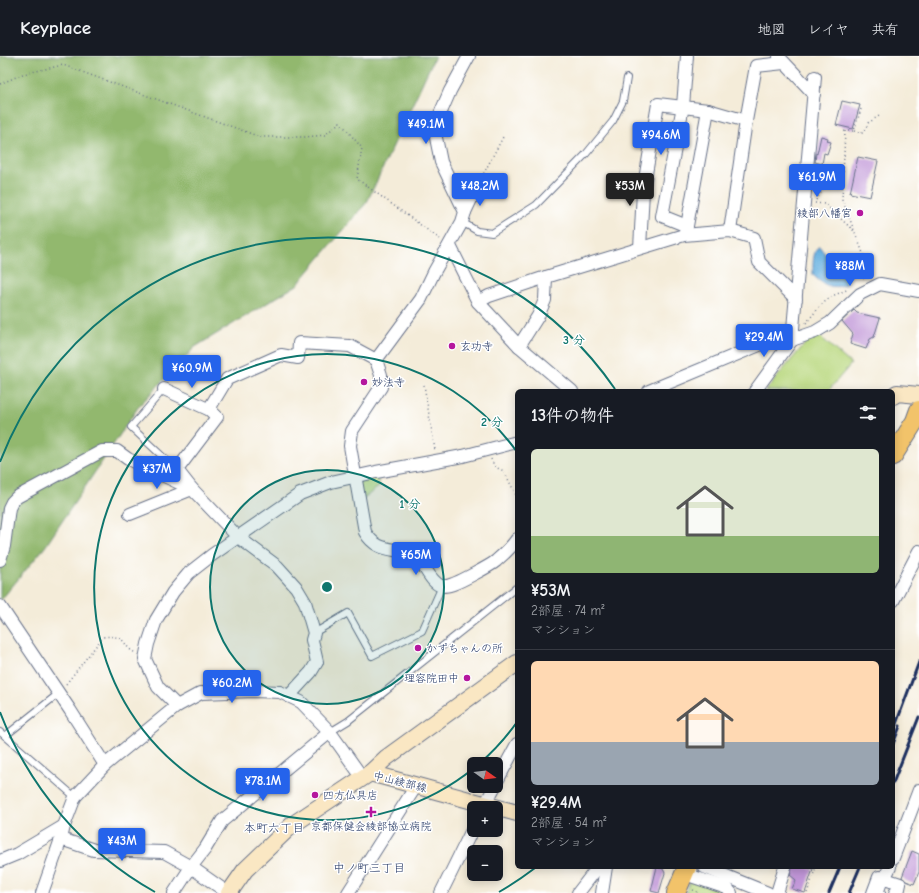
<!DOCTYPE html>
<html lang="ja">
<meta charset="utf-8">
<style>
:root{--surface:#171b24;--page:#20242c;--text:#f1f3f6;--muted:#9ea1a6;--line:#363941;--accent:#2563eb}
body{margin:0;font-family:"Comic Neue","Klee One",sans-serif;background:var(--page);color:var(--text);height:100vh;display:flex;flex-direction:column;font-size:15px;white-space:nowrap}
*{box-sizing:border-box;margin:0}
p{font-size:13px;color:var(--muted)}
.icon{flex:none;width:22px;height:22px;fill:none;stroke:currentColor;stroke-width:2;stroke-linecap:round;stroke-linejoin:round}
.map{position:relative;flex:1;overflow:hidden}
.drawer{position:absolute;left:515px;top:333px;width:380px;height:480px;display:flex;flex-direction:column;background:var(--surface);border-radius:6px;box-shadow:0 2px 10px #0003}
.drawer>*{flex:none}
.needle{width:26px;rotate:104deg}
.fabs{position:absolute;left:467px;top:701px;display:grid;gap:8px}
.fabs a{display:grid;place-items:center;width:36px;height:36px;border-radius:6px;background:var(--surface);box-shadow:0 2px 10px #0003;font-size:20px}
.price{position:absolute;translate:-50% -34px;padding:0 9px;border-radius:4px;background:var(--accent);color:#fff;font-size:13px;line-height:26px;filter:drop-shadow(0 1px 2px #0008)}
.price::after{content:'';position:absolute;left:50%;top:24px;width:12px;height:9px;margin-left:-6px;background:inherit;clip-path:polygon(0 0,100% 0,50% 100%)}
.price.on{background:#222;color:#fff}
ul{padding:0;list-style:none}
li{display:grid;align-content:center;gap:8px;height:212px;padding:0 16px}
li+li{border-top:1px solid var(--line)}
li span{display:grid;place-items:center;height:124px;border-radius:6px;color:#555}
li>.icon{margin-inline-start:auto}
span .icon{width:72px;height:72px;fill:#fffc;stroke-width:1}
li b{font-size:17px}
h2{display:flex;justify-content:space-between;align-items:center;height:48px;padding:0 16px;font-size:17px}
header{display:flex;align-items:center;gap:24px;box-sizing:border-box;height:56px;padding:0 20px;background:var(--surface);border-bottom:1px solid var(--line)}
header strong{font-size:19px}
nav{display:flex;gap:22px;margin-inline-start:auto;font-size:14px}
.map>svg:first-child{display:block}
.green{fill:#b9d87f;stroke:#6a846e}
.forest{fill:#92b86e;stroke:#567466}
.water{fill:#68b1e0;stroke:#42709f}
.building{fill:#c095d7}
.lines{fill:none;stroke-linecap:round;stroke-linejoin:round}
.lane-casing{stroke:#677189;stroke-width:8}
.street-casing{stroke:#677189;stroke-width:14}
.secondary-casing{stroke:#677189;stroke-width:18}
.primary-casing{stroke:#677189;stroke-width:20}
.path{stroke:#677189;stroke-width:1.5;stroke-dasharray:1 3;stroke-linecap:butt}
.lane{stroke:#fff;stroke-width:6}
.street{stroke:#fff;stroke-width:12}
.secondary{stroke:#fae7c3;stroke-width:16}
.primary{stroke:#f2c36a;stroke-width:18}
.rail{stroke:#1b2f5e;stroke-width:3}
.ring{fill:none;stroke:#0f766e;stroke-width:2}
.poi-dot{fill:#b5179e;stroke:#fff;stroke-width:1.5}
.labels{text-anchor:middle;dominant-baseline:central;stroke-width:3;stroke-linejoin:round;paint-order:stroke}
.poi-label{font-size:11px;fill:#1b2f5e;stroke:#fff;text-anchor:start}
.street-label{font-size:11px;fill:#1b2f5e;stroke:#fff}
.neighbourhood-label{font-size:12px;fill:#1b2f5e;stroke:#fff}
.centre{fill:#0f766e;stroke:#fff;stroke-width:2}
.ring-label{font-size:12px;text-anchor:middle;font-weight:bold;fill:#0f766e;stroke:#fff;stroke-width:3;stroke-linejoin:round;paint-order:stroke}
</style>
<header>
<strong>Keyplace</strong>
<nav><a>地図</a><a>レイヤ</a><a>共有</a></nav>
</header>
<div class="map">
<svg width="919" height="837" viewBox="0 0 919 837">
<rect width="100%" height="100%" fill="#fff"/>
<filter id="ink" filterUnits="userSpaceOnUse"><feTurbulence type="fractalNoise" baseFrequency=".025" numOctaves="2"/><feDisplacementMap in="SourceGraphic" scale="8" xChannelSelector="R" yChannelSelector="G"/><feConvolveMatrix kernelMatrix="1 2 1 2 8 2 1 2 1" color-interpolation-filters="sRGB"/></filter>
<filter id="wash" filterUnits="userSpaceOnUse"><feTurbulence type="fractalNoise" baseFrequency=".012" numOctaves="4" result="noise"/><feDisplacementMap in="SourceGraphic" scale="16" xChannelSelector="R" yChannelSelector="G"/><feGaussianBlur stdDeviation="0.9" result="paint"/><feColorMatrix in="noise" values="0 0 0 0 0 0 0 0 0 0 0 0 0 0 0 0 0 1.4 0 .05"/><feComposite in="paint" operator="in"/></filter>
<g filter="url(#wash)">
<rect width="100%" height="100%" fill="#f4ecd9"/>
<!-- green -->
<g class="green">
<path d="M815,276L851,308L828,335H765Z"/>
<path d="M376,416L380,430L360,445L355,420Z"/>
<path d="M691,823L726,837H685Z"/>
</g>
<!-- forest -->
<path class="forest" d="M0,0H435L367,146L297,229L195,291L139,350L45,491L0,545Z"/>
<!-- water -->
<path class="water" d="M819,190L826,199C833,199 843,200 845,209C846,211 845,213 846,215C847,221 848,222 847,228C833,234 823,229 813,219C813,209 812,197 819,190Z"/>
<g id="blocks">
<!-- building -->
<g class="building">
<path d="M842,45L860,49L853,73L836,69Z"/>
<path d="M821,80L828,82L827,85L831,86L827,98L824,97L822,108L815,106L816,97L817,98Z"/>
<path d="M858,101L878,105L870,141L850,137Z"/>
<path d="M854,254L857,257L880,262L874,281L870,283L866,293L850,288L853,278L842,265Z"/>
<path d="M912,795L919,798V816L914,828L906,825L902,821Z"/>
<path d="M657,811L663,813L665,817L659,837L651,835Z"/>
<path d="M792,811H805L813,813L805,837L792,833L796,824L790,819Z"/>
</g>
</g>
</g>
<g filter="url(#ink)">
<use href="#blocks" fill-opacity="0" stroke="#677189" stroke-width="1"/>
<g class="lines">
<defs>
<g id="lane">
<path d="M462,166L477,175L492,177L536,149L586,98L613,65L623,45L627,22"/>
<path d="M164,333L131,371L177,414"/>
<path d="M314,577L348,557L372,600L422,575L442,530"/>
<path d="M0,676L5,680L58,638"/>
<path d="M330,676L348,665L517,531"/>
<path d="M5,680L75,741"/>
<path d="M882,837L881,835L886,821"/>
</g>
<g id="street">
<path d="M779,1L814,38"/>
<path d="M465,156L474,137"/>
<path d="M687,170L662,160L683,50L687,0"/>
<path d="M730,175L746,65L756,10L784,7"/>
<path d="M685,176L687,170L708,54"/>
<path d="M450,190L478,246L519,290L572,335"/>
<path d="M640,192L643,135L658,48L708,54L746,65"/>
<path d="M478,246L489,240L546,221L684,179L730,175L754,182L759,206L796,243"/>
<path d="M792,284L815,276L830,267L860,238L880,228L919,235"/>
<path d="M519,290L538,260L545,244L546,221"/>
<path d="M376,304L421,243L434,216L462,166L465,156L441,106L434,72L450,35L469,0"/>
<path d="M164,333L210,354"/>
<path d="M649,335L793,275"/>
<path d="M755,335L792,284L815,21"/>
<path d="M130,458L192,433L177,414L217,361L210,354L212,348L227,323L281,299L298,302L299,287L350,290L376,304L381,319V331L352,375L350,390L365,476C377,497 394,491 412,499C425,505 428,525 441,530C443,530 448,530 450,529C458,527 490,510 496,505C504,498 511,492 517,483"/>
<path d="M0,504L4,490L9,452L12,446L17,441L102,395H117L128,403L192,433L238,481L277,510L296,531L305,546L314,577L312,584L317,606L311,616L289,640"/>
<path d="M893,545L919,495"/>
<path d="M0,550L70,654L105,709"/>
<path d="M177,650L158,631L145,603L148,588L156,564L173,536L189,517L212,499L300,438L331,426L376,416L463,400L517,386"/>
<path d="M496,727L517,688"/>
<path d="M483,752L495,730"/>
<path d="M61,783L94,794L164,796L191,811L228,837"/>
<path d="M893,802L919,734"/>
<path d="M0,805L17,798L64,770"/>
<path d="M690,811L691,820L727,832L731,837"/>
<path d="M704,811L768,837"/>
<path d="M887,817L890,811"/>
<path d="M42,837L61,783L64,770L75,741L105,709L177,650L201,637L254,635L280,636L301,646L330,676L362,721"/>
<path d="M174,837L191,811L205,793L222,765L330,676"/>
<path d="M348,837L416,730"/>
<path d="M441,837L474,770"/>
<path d="M578,837L598,811"/>
<path d="M602,837L606,811"/>
<path d="M777,837L785,811"/>
<path d="M873,837L879,821L900,828L898,837H895"/>
</g>
<g id="secondary">
<path d="M893,340L897,337L919,339"/>
<path d="M370,717L517,757"/>
<path d="M229,837L245,814L292,769L370,717L386,702L517,607"/>
</g>
<g id="primary">
<path d="M893,400L915,365L919,354"/>
<path d="M676,837L687,811"/>
</g>
</defs>
<!-- lane casing -->
<use href="#lane" class="lane-casing"/>
<!-- street casing -->
<use href="#street" class="street-casing"/>
<!-- secondary casing -->
<use href="#secondary" class="secondary-casing"/>
<!-- primary casing -->
<use href="#primary" class="primary-casing"/>
<!-- path -->
<g class="path">
<path d="M0,28L23,18L63,9L260,81H305L325,79L340,66L362,92L357,123L440,183"/>
<path d="M861,53L854,75H845L842,143L868,210L865,219L862,224"/>
<path d="M854,75L862,77L866,72L868,67L879,60"/>
<path d="M478,128L503,81"/>
<path d="M816,144L826,129L843,128"/>
<path d="M815,147L825,148L854,175"/>
<path d="M806,267L821,249L832,240L849,233"/>
<path d="M424,329L435,394"/>
<path d="M491,403L495,411L504,415L517,441"/>
<path d="M66,628L103,581C129,578 121,591 136,597"/>
<path d="M693,834L700,837"/>
<path d="M807,837L816,811"/>
</g>
<!-- lane -->
<use href="#lane" class="lane"/>
<!-- street -->
<use href="#street" class="street"/>
<!-- secondary -->
<use href="#secondary" class="secondary"/>
<!-- primary -->
<use href="#primary" class="primary"/>
<!-- rail -->
<g class="rail">
<path d="M893,676L919,606"/>
<path d="M893,688L900,670"/>
<path d="M893,727L919,661"/>
<path d="M829,837L840,811"/>
<path d="M849,837L860,811"/>
</g>
</g>
</g>
<!-- distance rings -->
<circle cx="327" cy="531" r="117" fill="#0f766e" fill-opacity=".12"/>
<g class="ring">
<circle cx="327" cy="531" r="117"/>
<path d="M517 666A233 233 0 0 1 480 707M474 712A233 233 0 1 1 517 396"/>
<path d="M535 812A350 350 0 0 1 499 836M155 836A350 350 0 0 1 0 656M0 406A350 350 0 0 1 615 333"/>
</g>
<!-- markers -->
<g class="poi-dot">
<circle cx="860" cy="157" r="4"/>
<circle cx="452" cy="290" r="4"/>
<circle cx="364" cy="326" r="4"/>
<circle cx="418" cy="592" r="4"/>
<circle cx="467" cy="622" r="4"/>
<circle cx="315" cy="739" r="4"/>
<path d="M369 750h4v4h4v4h-4v4h-4v-4h-4v-4h4z"/>
</g>
<g class="labels">
<!-- poi labels -->
<g class="poi-label">
<text x="852" y="157" text-anchor="end">綾部八幡宮</text>
<text x="460" y="290">玄功寺</text>
<text x="372" y="326">妙法寺</text>
<text x="426" y="592">かずちゃんの所</text>
<text x="459" y="622" text-anchor="end">理容院田中</text>
<text x="323" y="739">四方仏具店</text>
<text x="371" y="770" text-anchor="middle">京都保健会綾部協立病院</text>
</g>
<!-- street labels -->
<g class="street-label">
<text transform="translate(400 726) rotate(14)">中山綾部線</text>
</g>
<!-- neighbourhood labels -->
<g class="neighbourhood-label">
<text x="274" y="772">本町六丁目</text>
<text x="369" y="812">中ノ町三丁目</text>
</g>
</g>
<circle cx="327" cy="531" r="6" class="centre"/>
<g class="ring-label">
<text x="574" y="288">3 分</text>
<text x="492" y="370">2 分</text>
<text x="410" y="452">1 分</text>
</g>
</svg>
<div class="fabs">
<a><svg class="needle" viewBox="-14 -14 28 28"><path d="M0-13l5 13h-10z" fill="#e53935"/><path d="M0 13l5-13h-10z" fill="#9ea1a6"/></svg></a>
<a>+</a>
<a>−</a>
</div>
<b class="price" style="left:426px;top:89px">¥49.1M</b>
<b class="price" style="left:661px;top:100px">¥94.6M</b>
<b class="price" style="left:817px;top:142px">¥61.9M</b>
<b class="price" style="left:480px;top:151px">¥48.2M</b>
<b class="price on" style="left:630px;top:151px">¥53M</b>
<b class="price" style="left:850px;top:231px">¥88M</b>
<b class="price" style="left:764px;top:302px">¥29.4M</b>
<b class="price" style="left:192px;top:333px">¥60.9M</b>
<b class="price" style="left:157px;top:434px">¥37M</b>
<b class="price" style="left:416px;top:520px">¥65M</b>
<b class="price" style="left:232px;top:648px">¥60.2M</b>
<b class="price" style="left:263px;top:746px">¥78.1M</b>
<b class="price" style="left:122px;top:806px">¥43M</b>
<section class="drawer">
<h2>13件の物件<svg class="icon" aria-label="filters" viewBox="0 0 24 24"><path d="M4 7h16M4 17h16"/><circle cx="9" cy="7" r="2"/><circle cx="15" cy="17" r="2"/></svg></h2>
<ul>
<li><span style="background:linear-gradient(#dfe7d0 70%,#8fb573 0)"><svg class="icon" aria-label="home" viewBox="0 0 24 24"><path d="M3 11l9-7 9 7M6 9v11h12V9"/></svg></span><div><b>¥53M</b><p>2部屋 · 74 m²</p><p>マンション</p></div></li>
<li><span style="background:linear-gradient(#ffd9b3 65%,#9aa5b1 0)"><svg class="icon" aria-label="home" viewBox="0 0 24 24"><path d="M3 11l9-7 9 7M6 9v11h12V9"/></svg></span><div><b>¥29.4M</b><p>2部屋 · 54 m²</p><p>マンション</p></div></li>
</ul>
</section>
</div>
